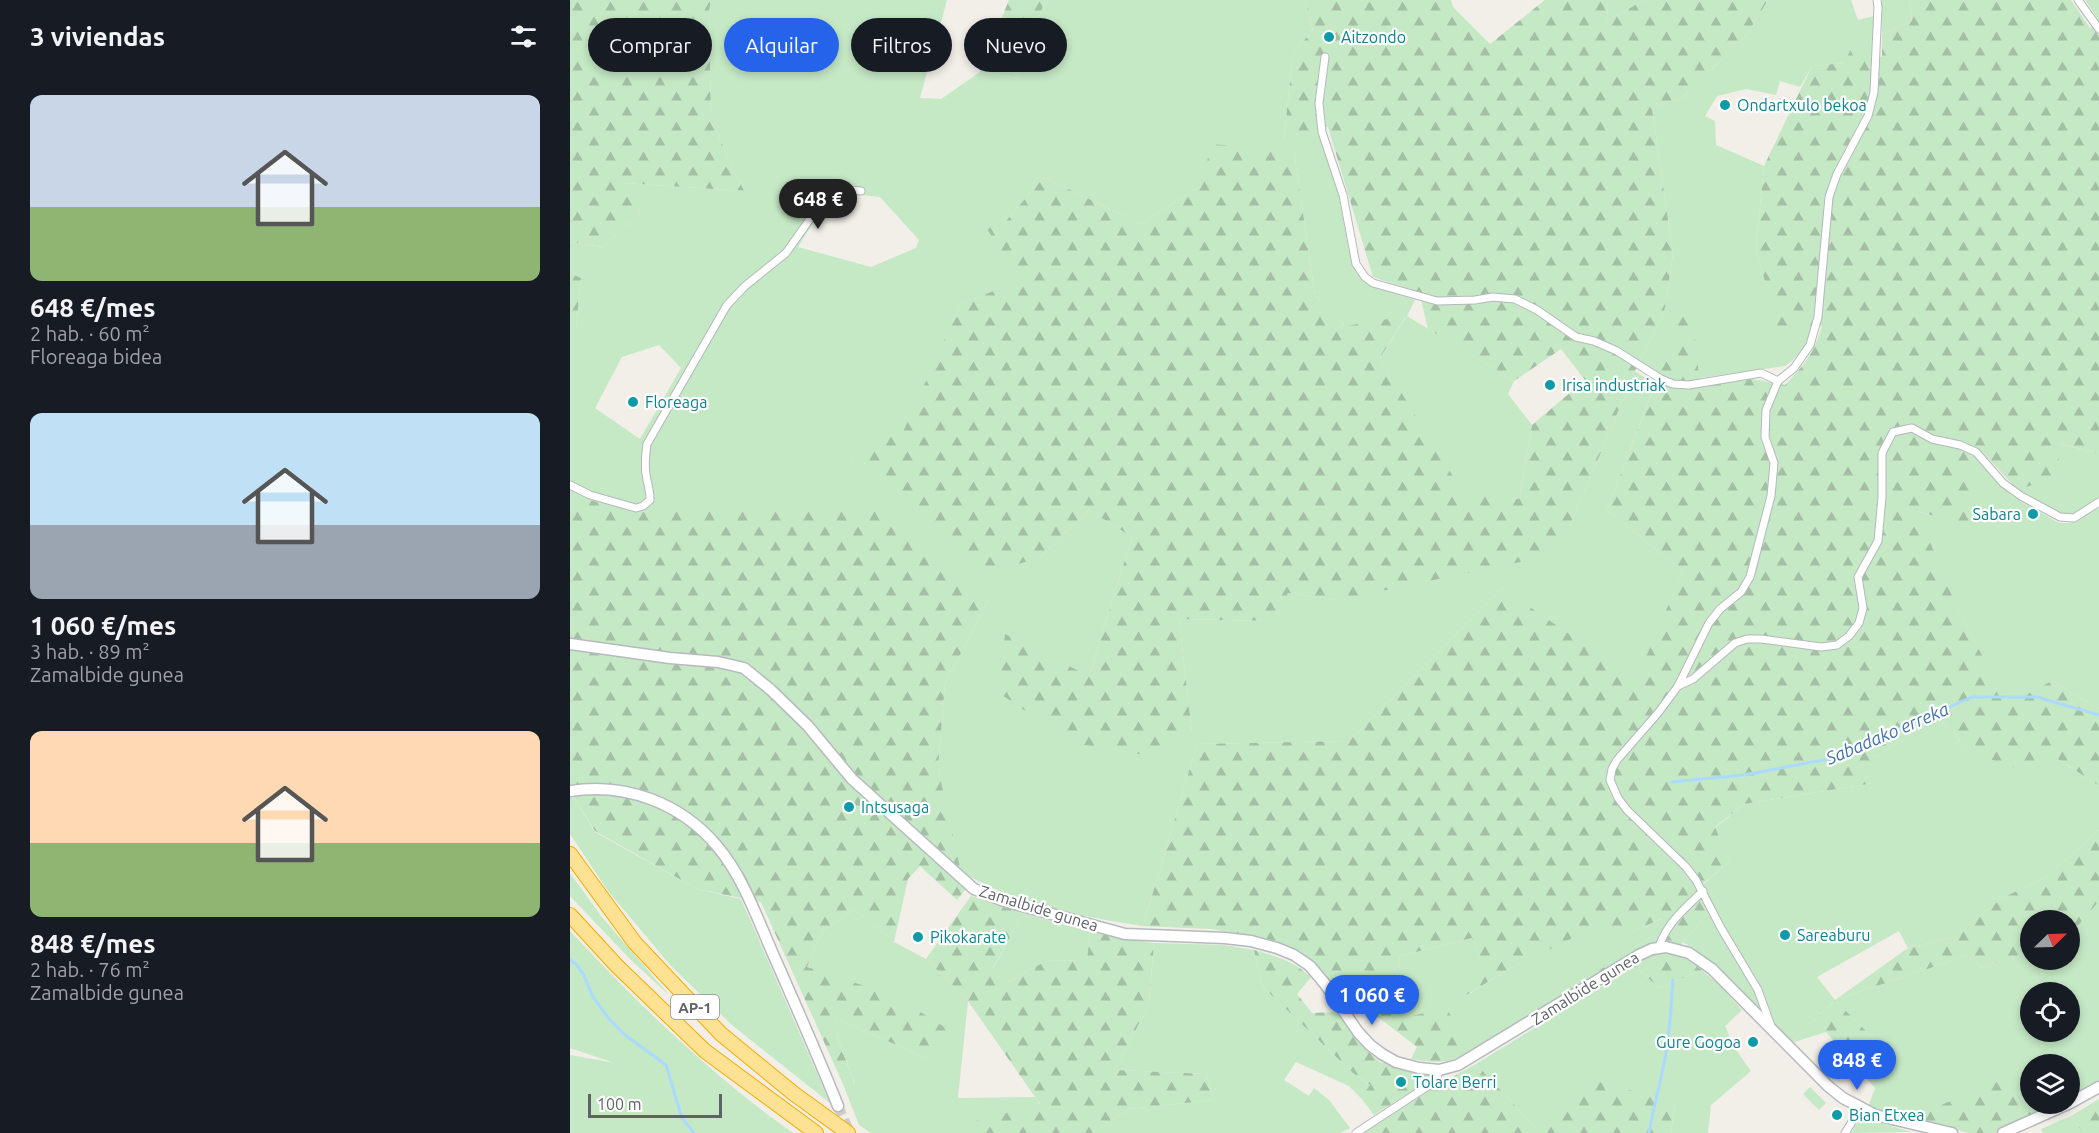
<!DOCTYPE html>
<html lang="es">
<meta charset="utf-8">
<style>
:root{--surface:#171b24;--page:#242831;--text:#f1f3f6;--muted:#9ea1a6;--accent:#2563eb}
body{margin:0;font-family:Ubuntu,sans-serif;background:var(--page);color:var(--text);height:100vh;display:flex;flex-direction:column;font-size:22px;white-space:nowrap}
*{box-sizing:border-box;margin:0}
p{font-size:20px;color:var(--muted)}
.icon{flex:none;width:33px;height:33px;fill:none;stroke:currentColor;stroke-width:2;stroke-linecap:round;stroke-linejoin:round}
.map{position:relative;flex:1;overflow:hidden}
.drawer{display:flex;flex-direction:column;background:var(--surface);width:570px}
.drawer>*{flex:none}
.guide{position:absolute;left:18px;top:18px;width:570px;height:54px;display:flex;gap:12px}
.needle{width:39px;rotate:67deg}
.buttons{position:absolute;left:1450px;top:910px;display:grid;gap:12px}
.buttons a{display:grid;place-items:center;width:60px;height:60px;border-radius:50%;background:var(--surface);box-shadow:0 3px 9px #0003;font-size:30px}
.scale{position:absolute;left:18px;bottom:15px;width:134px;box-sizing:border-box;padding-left:6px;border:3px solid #5f6368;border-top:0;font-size:16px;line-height:21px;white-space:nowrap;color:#5f6368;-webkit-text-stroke:4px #fff;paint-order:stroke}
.price{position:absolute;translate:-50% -51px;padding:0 14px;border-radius:21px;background:var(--accent);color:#fff;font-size:20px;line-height:39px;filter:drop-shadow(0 2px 3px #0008)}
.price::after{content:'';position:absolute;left:50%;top:36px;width:18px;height:14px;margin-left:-9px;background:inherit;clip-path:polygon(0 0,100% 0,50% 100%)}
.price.selected{background:#222;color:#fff}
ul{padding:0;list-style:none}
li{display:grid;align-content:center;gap:12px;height:318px;padding:0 30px}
li span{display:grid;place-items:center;height:186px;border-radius:12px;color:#555}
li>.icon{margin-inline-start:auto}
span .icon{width:108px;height:108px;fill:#fffc;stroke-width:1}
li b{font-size:26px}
h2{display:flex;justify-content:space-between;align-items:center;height:72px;padding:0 30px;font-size:26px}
.tag{padding:0 21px;border-radius:27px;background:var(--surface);box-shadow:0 3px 9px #0003;font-size:21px;line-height:54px}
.tag.selected{background:var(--accent);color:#fff}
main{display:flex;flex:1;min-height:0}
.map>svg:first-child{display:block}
.green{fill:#c5e8c5;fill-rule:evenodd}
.forest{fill:url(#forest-firs)}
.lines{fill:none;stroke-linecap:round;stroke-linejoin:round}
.stream{stroke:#aadaff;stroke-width:3}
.secondary-tunnel{stroke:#ccccc8;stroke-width:10;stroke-dasharray:10 5;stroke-linecap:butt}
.street-casing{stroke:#b5b8bc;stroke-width:9}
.secondary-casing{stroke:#b6babf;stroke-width:13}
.highway-casing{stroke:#f9ab00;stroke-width:16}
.street{stroke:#fff;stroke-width:7}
.secondary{stroke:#fff;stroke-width:10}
.highway{stroke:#fde293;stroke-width:14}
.culture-dot{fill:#0f9aa8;stroke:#fff;stroke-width:2}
.labels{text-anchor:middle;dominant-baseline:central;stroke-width:4.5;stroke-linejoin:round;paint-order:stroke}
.shield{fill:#fff;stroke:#8f9295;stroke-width:1.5}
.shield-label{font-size:15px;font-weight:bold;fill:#5f6368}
.culture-label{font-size:16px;fill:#0d838f;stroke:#fff;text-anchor:start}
.street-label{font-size:16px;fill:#5f6368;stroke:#fff}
.water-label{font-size:18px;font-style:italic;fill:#4174aa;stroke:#fff}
</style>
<main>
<section class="drawer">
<h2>3 viviendas<svg class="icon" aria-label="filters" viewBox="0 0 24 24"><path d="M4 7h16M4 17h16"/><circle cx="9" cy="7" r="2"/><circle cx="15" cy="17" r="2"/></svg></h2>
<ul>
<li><span style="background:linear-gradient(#c9d6e8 60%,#8fb573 0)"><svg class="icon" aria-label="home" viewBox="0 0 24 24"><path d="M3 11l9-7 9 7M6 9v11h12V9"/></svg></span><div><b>648 €/mes</b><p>2 hab. · 60 m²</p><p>Floreaga bidea</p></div></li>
<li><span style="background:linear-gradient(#bfe0f5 60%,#9aa5b1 0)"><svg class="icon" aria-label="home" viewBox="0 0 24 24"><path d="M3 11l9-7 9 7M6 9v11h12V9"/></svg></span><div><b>1 060 €/mes</b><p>3 hab. · 89 m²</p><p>Zamalbide gunea</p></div></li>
<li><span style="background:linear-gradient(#ffd9b3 60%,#8fb573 0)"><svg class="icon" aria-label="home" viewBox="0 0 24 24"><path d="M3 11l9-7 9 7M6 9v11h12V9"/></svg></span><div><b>848 €/mes</b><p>2 hab. · 76 m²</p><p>Zamalbide gunea</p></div></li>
</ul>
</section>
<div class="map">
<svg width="1529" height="1133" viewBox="0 0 1529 1133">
<defs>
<pattern id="forest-firs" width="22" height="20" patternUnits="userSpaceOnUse" patternTransform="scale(1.5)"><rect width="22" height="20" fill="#c5e8c5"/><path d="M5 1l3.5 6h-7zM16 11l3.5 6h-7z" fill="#a3c0a4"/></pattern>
</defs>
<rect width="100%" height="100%" fill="#f1efe8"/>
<!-- green -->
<g class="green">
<path d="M141,0H377L350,98L371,99L410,72L448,78L475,0H735L743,30L723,53L714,138L748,129L769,197L781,261L787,273L798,284L845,300L837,316L944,381L938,394L962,425L949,499L892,492L810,358L836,317L775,326L745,295L724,152L630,186L571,224L474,177L435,222L450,280L390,305L333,433L283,451L282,462L470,558L519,510L562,537L519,676L622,733L609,619L703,621L718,593L768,600L1000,526L1065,371L1085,384L1037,510L1113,571L1066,681L932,588L779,741L627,744L573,926C511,917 443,904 389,870L368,768L375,684L418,601L168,512H75L23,501L0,490V328H6L11,278L0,273V242L33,247L70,213L52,183L174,191L141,120L139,11ZM263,192L310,197L349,240L346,248L301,267L228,247ZM89,345L111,368L70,439L25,408L52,357Z"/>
<path d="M1038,0H1074L1037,21Z"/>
<path d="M1198,0H1281L1288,20L1304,16L1303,55L1275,63L1242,66L1230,87L1210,81L1206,95L1176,89L1147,96L1135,116L1145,121L1146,145L1194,166L1186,247L1207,328L1242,326C1237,344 1230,356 1215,366L1129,378L1120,295L1089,376L1070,361L1094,313L1103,254L1082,108L1114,96L1176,36Z"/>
<path d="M1312,0H1339L1342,21L1312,34Z"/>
<path d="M1515,0H1529V15L1527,18Z"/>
<path d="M1489,444L1529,453V499L1502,514L1492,515L1448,490L1486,476Z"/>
<path d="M1402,452L1417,467L1424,479L1441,495L1489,523H1500L1529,508V709L1482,681L1438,705L1389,612L1346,511L1400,526Z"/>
<path d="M1367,716L1400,752L1488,759L1529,786V830L1478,876L1432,898L1385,937L1338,948L1329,931L1247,977L1265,1000L1402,954L1410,968L1461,951V960H1500V935L1529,901V1084L1508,1097H1500V1065H1461V1098H1453L1427,1083L1339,1118L1298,1107L1319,1054L1265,1000L1221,1043L1179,1003L1141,961L1113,942L1138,913L1129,888L1159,862L1145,828L1174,804L1304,783V758ZM1461,993H1500V1032H1461Z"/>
<path d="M0,798H4L25,832L127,889L171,899L260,1103L162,1025L101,966L38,891L0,834Z"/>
<path d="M0,873L31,916L100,996L61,960L0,896Z"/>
<path d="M285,909L324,942L356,959L398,1001L388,1098L465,1097L470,1105L389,1126L403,1133H301L289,1125L273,1084H285L268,1039L265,1018L363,1061L237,967L252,931Z"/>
<path d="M453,913L520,932L517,960L476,961L436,983L423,969Z"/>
<path d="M1092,919L1095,928L974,1008L901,1052L820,1022L830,956L902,938L910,954L896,996L937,970L1033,922L1046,938Z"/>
<path d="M0,931C68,1004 141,1075 223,1133H0V1055L45,1063L0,1048Z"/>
<path d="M584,943L654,945L684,950L693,987L783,1073L801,1086L791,1098L779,1086L726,1062L714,1080L739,1096L744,1088L759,1100L780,1128L770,1133H524L558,1109L644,1100L636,1074L546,1070L579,1003Z"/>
<path d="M1065,966L1089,988L1132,970L1150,986L1172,1010L1155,1026L1164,1047L1181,1071L1141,1105L1138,1133H1101L1105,1102L966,1128L906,1064Z"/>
<path d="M1240,1087L1256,1103L1249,1110L1233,1094Z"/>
<path d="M1501,1116L1513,1133H1473L1471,1129Z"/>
<path d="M1291,1117L1341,1132L1281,1133Z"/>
</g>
<!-- forest -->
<g class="forest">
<path d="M0,0H141L139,11L141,120L174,191L53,183L70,213L33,247L0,242Z"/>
<path d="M439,0H475L448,78L410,72Z"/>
<path d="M735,0H881L883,7L920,44L975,0H1038L1037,21L1074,0H1198L1176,36L1114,96L1082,108L1103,254L1094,313L1065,371L1000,526L974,557L768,600L718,593L704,621L609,619L622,733L581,756L503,743L429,693L435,634L519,676L562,537L519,510L470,558L422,571L282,462L283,450L333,432L390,305L449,280L417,229L435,222L474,177L571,224L630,186L642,144L724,152L745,295L775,326L836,316L810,358L892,491L949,499L962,425L1015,380L991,349L944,381L858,329L849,292L803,277L758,127L714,138L723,53L743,30Z"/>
<path d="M1339,0H1501L1520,28L1529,15V453L1490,444L1487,476L1448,490L1413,453L1403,452L1401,527L1347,511L1389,612L1438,704L1482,681L1529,709V786L1488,759L1462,774L1400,752L1367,716L1304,758V783L1174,804L1145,827L1159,862L1129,887L1138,913L1113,942L1105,954L1115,958L1132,970L1089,988L1065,966L1034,986L1022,975L1095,928L1091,919L1045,939L1033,923L937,970L895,996L910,954L902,938L830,956L820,1022L876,1007L901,1052C878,1064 866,1063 841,1059L847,1047L787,1001L777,1007L720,948L685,936L641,929L573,926L627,744L779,741L932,588L1066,680L1113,571L1037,510L1120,293L1130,385L1182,379L1215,385C1234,365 1244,353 1252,326L1207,329L1186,247L1194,166L1242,66L1275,63L1281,48L1312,57V34L1342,21Z"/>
<path d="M0,273L11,278L6,328H0Z"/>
<path d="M0,490L23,501L75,512H168L303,506L418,601L375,684L368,768L395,890L387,900L350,866L338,879L324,942L285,909L252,931L237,967L325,996L379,1030L363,1061L265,1018L268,1039L285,1085L273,1084L191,902L127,889L25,831L4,798L0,787Z"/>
<path d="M1529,830V901L1500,935V921H1461V951L1410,968L1402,954L1265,1000L1319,1054L1298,1107L1305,1088L1256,1032L1221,1043L1265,1000L1338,948L1385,937L1432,898L1478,876Z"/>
<path d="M401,896L453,913L423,968L436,983L476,961L517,960L520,932L584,943L579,1003L546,1070L636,1074L644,1100L558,1109L524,1133H403L387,1126L470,1104L398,1001L356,959Z"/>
<path d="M684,950C705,956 724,961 741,977L727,994L742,1013L766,1012L793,1047L810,1062L863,1075L860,1080L804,1115L791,1098L800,1085L783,1073L693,987Z"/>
<path d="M906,1064L966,1128L1022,1080L1105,1102L1101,1133H794L869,1084Z"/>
<path d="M1427,1082L1453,1098H1461V1104H1494L1424,1133H1399L1339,1118Z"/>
<path d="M1529,1099V1133H1513L1501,1116Z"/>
</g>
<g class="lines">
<!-- stream -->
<g class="stream">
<path d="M1102,782L1174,775L1264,758L1402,697H1467L1529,715"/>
<path d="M0,960L6,964L14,975L23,997L39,1019L55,1035L96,1065L112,1118L124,1133"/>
<path d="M1079,1133C1082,1113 1088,1093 1092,1073C1099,1043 1101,1011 1103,980"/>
</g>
<!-- secondary-tunnel -->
<path class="secondary-tunnel" d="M268,1106L280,1133"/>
<defs>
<g id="street">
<path d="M1508,0L1529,29"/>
<path d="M755,57L749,103L752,132L773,195L786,264L795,277L803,283L867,301L905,300L923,297L945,299L967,310L1006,337L1024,341L1047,351L1091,379L1103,384L1119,385L1191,373L1208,381"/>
<path d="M0,485L20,495L66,508L73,506L80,500C80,493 79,488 77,480C74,468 75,457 77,444L157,305L175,286L216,253L261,189L291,191"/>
<path d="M1108,686L1123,679L1165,643L1177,639H1191L1251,647L1267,645L1279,636L1289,623L1293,608L1288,577L1308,541L1312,497V453L1323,432L1342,428L1362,439L1390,445L1406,452L1433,483L1451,496L1490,517L1504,518L1529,502"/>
<path d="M1089,947C1096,924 1115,908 1133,891"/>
<path d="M1201,1026L1188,990L1151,928L1126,880L1116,867L1057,810L1048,798L1040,780L1042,769L1047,760L1088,713L1108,686L1139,623L1150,609L1171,592L1180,577L1201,496L1204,463L1195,437L1196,410L1208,381L1224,368L1240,345L1248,317L1259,197L1267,174L1298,116L1304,92L1308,7L1307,0"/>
<path d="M786,1133L864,1082L867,1078L869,1070"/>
<path d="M1275,1133L1290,1109"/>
</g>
<g id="secondary">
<path d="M0,644L100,658L148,662L174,668L201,690L238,726L282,779L404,889L434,901L555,934L655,938L681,941L707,948L724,955L740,966L755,984L788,1032L800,1045L812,1054L826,1062L849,1068L869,1070L888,1065L1069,955L1082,949L1096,947L1119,953L1142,969L1258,1086L1273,1098L1305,1115L1382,1133"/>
<path d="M0,791C55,782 111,803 147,846C175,879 189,924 207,963C228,1011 249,1058 268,1106"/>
<path d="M1500,1103L1529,1087"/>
<path d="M1433,1133L1498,1104"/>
</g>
<g id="highway">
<path d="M0,854L65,943L151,1034L223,1093L278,1133"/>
<path d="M0,915L47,966L135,1051L246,1133"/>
</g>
</defs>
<!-- street casing -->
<use href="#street" class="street-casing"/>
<!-- secondary casing -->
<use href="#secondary" class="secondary-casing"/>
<!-- highway casing -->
<use href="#highway" class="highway-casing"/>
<!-- street -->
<use href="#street" class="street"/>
<!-- secondary -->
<use href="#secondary" class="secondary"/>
<!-- highway -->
<use href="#highway" class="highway"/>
</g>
<!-- markers -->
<g class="culture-dot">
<circle cx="759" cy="37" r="6"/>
<circle cx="1155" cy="105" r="6"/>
<circle cx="980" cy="385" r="6"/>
<circle cx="63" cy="402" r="6"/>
<circle cx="1463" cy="514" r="6"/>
<circle cx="279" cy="807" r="6"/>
<circle cx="1215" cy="935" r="6"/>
<circle cx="348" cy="937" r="6"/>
<circle cx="1183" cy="1042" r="6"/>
<circle cx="831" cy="1082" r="6"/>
<circle cx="1267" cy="1115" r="6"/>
</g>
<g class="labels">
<!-- shield labels -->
<rect class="shield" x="101" y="995" width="48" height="24" rx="4.5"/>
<g class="shield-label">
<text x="125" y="1007">AP-1</text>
</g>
<!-- culture labels -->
<g class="culture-label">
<text x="771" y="37">Aitzondo</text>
<text x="1167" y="105">Ondartxulo bekoa</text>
<text x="992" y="385">Irisa industriak</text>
<text x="75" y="402">Floreaga</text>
<text x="1451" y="514" text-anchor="end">Sabara</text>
<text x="291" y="807">Intsusaga</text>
<text x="1227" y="935">Sareaburu</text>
<text x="360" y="937">Pikokarate</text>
<text x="1171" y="1042" text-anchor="end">Gure Gogoa</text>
<text x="843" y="1082">Tolare Berri</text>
<text x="1279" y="1115">Bian Etxea</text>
</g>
<!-- street labels -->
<g class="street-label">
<text transform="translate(469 908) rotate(17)">Zamalbide gunea</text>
<text transform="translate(1015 988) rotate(-32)">Zamalbide gunea</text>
</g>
<!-- water labels -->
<g class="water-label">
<text transform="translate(1317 733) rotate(-23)">Sabadako erreka</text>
</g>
</g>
</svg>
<div class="buttons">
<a><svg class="needle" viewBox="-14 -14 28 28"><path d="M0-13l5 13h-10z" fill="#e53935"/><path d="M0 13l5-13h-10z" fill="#9ea1a6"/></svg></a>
<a><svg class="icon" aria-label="locate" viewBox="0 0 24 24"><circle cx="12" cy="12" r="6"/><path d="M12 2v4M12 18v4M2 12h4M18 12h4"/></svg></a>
<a><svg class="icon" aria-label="layers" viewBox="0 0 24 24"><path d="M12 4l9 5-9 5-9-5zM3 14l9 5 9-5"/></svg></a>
</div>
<div class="scale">100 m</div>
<b class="price selected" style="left:248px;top:230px">648 €</b>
<b class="price" style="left:802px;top:1026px">1 060 €</b>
<b class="price" style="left:1287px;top:1091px">848 €</b>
<div class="guide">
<a class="tag">Comprar</a>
<a class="tag selected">Alquilar</a>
<a class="tag">Filtros</a>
<a class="tag">Nuevo</a>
</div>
</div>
</main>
